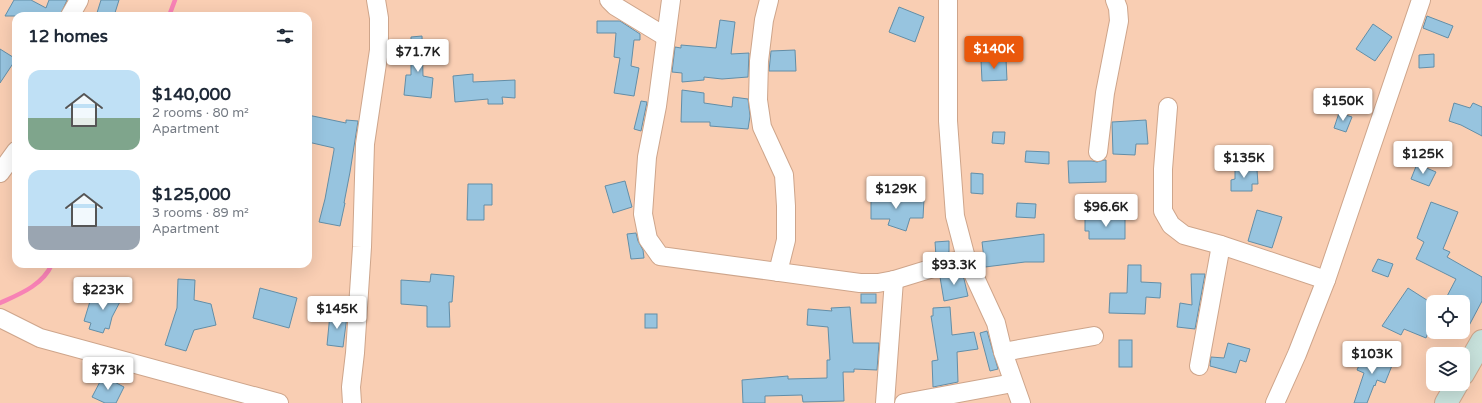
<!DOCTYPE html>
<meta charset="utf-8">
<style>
:root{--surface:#fff;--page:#f6f6f7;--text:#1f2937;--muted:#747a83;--accent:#ea580c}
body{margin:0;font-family:"Varela Round",sans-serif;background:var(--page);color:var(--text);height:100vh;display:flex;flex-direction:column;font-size:15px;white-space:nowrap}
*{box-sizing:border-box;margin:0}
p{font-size:13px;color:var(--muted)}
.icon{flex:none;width:22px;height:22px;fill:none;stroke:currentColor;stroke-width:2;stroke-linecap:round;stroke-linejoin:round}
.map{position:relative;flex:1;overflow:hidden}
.sheet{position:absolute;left:12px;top:12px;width:300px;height:256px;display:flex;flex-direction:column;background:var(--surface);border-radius:12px;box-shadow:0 4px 16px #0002}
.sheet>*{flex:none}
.fabs{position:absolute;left:1426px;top:295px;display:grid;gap:8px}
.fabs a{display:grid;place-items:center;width:44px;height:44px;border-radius:8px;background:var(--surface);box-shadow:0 4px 16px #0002;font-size:20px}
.price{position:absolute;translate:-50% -34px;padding:0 9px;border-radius:4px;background:#fff;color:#222;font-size:13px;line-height:26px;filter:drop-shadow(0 1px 2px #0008)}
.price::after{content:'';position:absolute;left:50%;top:24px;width:12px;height:9px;margin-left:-6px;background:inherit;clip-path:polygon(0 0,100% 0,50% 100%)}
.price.current{background:var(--accent);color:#fff}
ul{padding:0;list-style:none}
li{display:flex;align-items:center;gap:12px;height:100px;padding:0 16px}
li span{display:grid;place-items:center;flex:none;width:112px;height:80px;border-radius:12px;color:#555}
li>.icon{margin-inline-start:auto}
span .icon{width:48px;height:48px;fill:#fffc;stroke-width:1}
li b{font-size:17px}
h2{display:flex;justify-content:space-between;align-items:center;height:48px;padding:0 16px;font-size:17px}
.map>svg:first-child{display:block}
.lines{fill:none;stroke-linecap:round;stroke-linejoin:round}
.stream{stroke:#f782b5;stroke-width:4.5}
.building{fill:#97c4df;stroke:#638ea7}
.street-casing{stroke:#cea58b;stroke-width:20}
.secondary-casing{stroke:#cea58b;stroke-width:24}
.street{stroke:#fff;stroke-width:18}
.secondary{stroke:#c7e1db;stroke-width:22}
</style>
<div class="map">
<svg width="1482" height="403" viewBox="0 0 1482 403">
<rect width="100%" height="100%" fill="#f9ceb3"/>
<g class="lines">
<!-- stream -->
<g class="stream">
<path d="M169,16L175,0"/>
<path d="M0,303C20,294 43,285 52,264"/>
</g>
</g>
<!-- building -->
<g class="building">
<path d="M14,0H31L46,8L49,0H67L60,16H5Z"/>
<path d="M101,0H119L114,16H96Z"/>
<path d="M899,7L924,17L915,42L889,32Z"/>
<path d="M1427,16L1453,26L1448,38L1423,28Z"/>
<path d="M720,20L735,22L731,54L749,53L748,77L722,79L704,77V80L682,82V73L672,72L675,47L681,48V45L716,48Z"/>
<path d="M597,21H620L640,34V40H634L631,66L639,68L634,96L614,93L620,58L614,57L616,33H597Z"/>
<path d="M1373,24L1392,37L1375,61L1356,49Z"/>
<path d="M422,36L423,76L433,78L431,98L404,95L406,75H411V37Z"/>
<path d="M0,49L16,59L0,83Z"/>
<path d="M795,50L796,71H769L771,51Z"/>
<path d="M1434,54V67L1419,68V55Z"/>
<path d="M1006,59L1007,80L982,81L981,60Z"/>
<path d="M473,74V82L515,80V98L502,97L503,104H488V99L455,102L453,76Z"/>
<path d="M682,90L704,93V103L732,107L733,97L748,99L750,116L748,129L710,126V122H681Z"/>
<path d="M641,101L647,102L641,131L634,129Z"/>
<path d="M1454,103L1470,108L1473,103L1482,107V136L1461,125L1449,121Z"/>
<path d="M1339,113L1352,117L1346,132L1334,128Z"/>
<path d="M308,115L346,123V120L358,121L350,172L344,203H345L340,226L319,222L325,199L334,150V148L308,142Z"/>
<path d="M1146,120L1148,144H1136L1135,155L1113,154L1112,122Z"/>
<path d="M993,132H1005L1004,144L992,143Z"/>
<path d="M1026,151L1049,152V164L1025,162Z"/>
<path d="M1104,160H1106V182L1069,183L1068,161H1092L1097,162Z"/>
<path d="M1417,164L1436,172L1429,186L1411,179Z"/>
<path d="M1251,165V170H1257L1258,184H1252V191H1231V180L1235,179V166Z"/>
<path d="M971,173L983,174V194L971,193Z"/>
<path d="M625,181L632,207L613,213L605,186Z"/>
<path d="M468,184H492V205H484V220H467Z"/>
<path d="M871,193H890V198L924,199L923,218H910L906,231L888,225L890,219H871Z"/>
<path d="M1431,202L1458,212L1443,249L1450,252L1447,257L1482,277V301L1463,337V302H1444L1456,279L1416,259L1424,242L1417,238Z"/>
<path d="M1017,203L1036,204L1035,218L1016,217Z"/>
<path d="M1257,210L1282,217L1272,248L1248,241Z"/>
<path d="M1089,218H1125V239H1089V231H1085V219Z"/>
<path d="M636,233L638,241L643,250L644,258L631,259L627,234Z"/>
<path d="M1044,234V262H1025L985,267L982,242Z"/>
<path d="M949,241V252L936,256L935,242Z"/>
<path d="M1378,259L1393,264L1388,277L1372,271Z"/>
<path d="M1128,265H1141V282L1161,283L1160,298L1146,297L1145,314L1109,313L1110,293H1127Z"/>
<path d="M960,271L964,279L968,296L944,301L940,277Z"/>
<path d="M431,274L454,276L452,302H449L450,327H427V306L401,304V280L430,282Z"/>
<path d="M1191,274H1205L1195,329L1177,327L1180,303L1192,305Z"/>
<path d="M178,279L195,280L194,300L211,304L216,325L194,330L186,351L165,345L177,308Z"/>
<path d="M260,288L297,298L289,328L253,318Z"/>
<path d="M1408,288L1433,304V319L1426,338L1404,329L1401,335L1382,326Z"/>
<path d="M108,289L123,296L112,317L109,329L105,328L103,333L89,329L91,323L84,321L91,298L102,301Z"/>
<rect x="861" y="294" width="15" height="9"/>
<path d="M850,307L853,343H879L877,370L854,369V372H843L844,401L803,402L802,395L765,396V403H743L742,380L788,376V379L827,378V360H830L828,327L807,325L808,309L832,311L831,308Z"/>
<path d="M950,307L952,335L974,332L978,349L957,352L958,382L933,387L932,361L938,360L931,316H933V308Z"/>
<path d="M330,314L347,316L343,347L327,345Z"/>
<rect x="645" y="314" width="12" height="14"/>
<path d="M987,331L998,369L990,371L980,333Z"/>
<rect x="1119" y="340" width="13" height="27"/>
<path d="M1228,343L1250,349L1246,362L1240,360L1236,373L1210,366L1211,357L1224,358Z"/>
<path d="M1365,352L1393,363L1385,383L1377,380L1375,386L1374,385L1367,403H1354L1364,373L1357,370Z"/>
<path d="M103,376L124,387L116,403H105L92,397Z"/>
</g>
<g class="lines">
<defs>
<g id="street">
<path d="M609,0L615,6L666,37"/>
<path d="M671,0L657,106L647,157L643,214L648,239L660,256L860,283H878L894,280L966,258"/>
<path d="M769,0L764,20L759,61L758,100L762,127L784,175L786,206V240L778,272"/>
<path d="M948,0V121L955,216L966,258L996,323L1003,352L1021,403"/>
<path d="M70,16L79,0"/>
<path d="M1168,107L1163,169V211L1171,225L1184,235L1221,245L1326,280"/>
<path d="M1098,152L1105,93L1119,21L1118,8L1115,0"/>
<path d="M0,173L16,151"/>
<path d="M0,318L40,338L279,403"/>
<path d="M1003,352L1094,336"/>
<path d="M1199,366L1221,245"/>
<path d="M352,403L351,387L355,353L362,247L365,144L379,50V18L376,0"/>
<path d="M885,403L894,280"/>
<path d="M904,403L1013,383"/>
<path d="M1275,403L1297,354L1326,280L1421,0"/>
</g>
<g id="secondary">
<path d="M1463,374L1482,341"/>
<path d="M1446,403L1457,384"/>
</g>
</defs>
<!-- street casing -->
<use href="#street" class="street-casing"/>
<!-- secondary casing -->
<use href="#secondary" class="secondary-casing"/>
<!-- street -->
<use href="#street" class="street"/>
<!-- secondary -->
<use href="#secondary" class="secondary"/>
</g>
</svg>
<div class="fabs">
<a><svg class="icon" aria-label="locate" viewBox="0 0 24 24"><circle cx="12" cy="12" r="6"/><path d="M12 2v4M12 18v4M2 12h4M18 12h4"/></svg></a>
<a><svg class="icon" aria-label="layers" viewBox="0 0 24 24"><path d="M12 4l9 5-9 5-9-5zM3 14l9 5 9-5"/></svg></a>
</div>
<b class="price current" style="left:994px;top:70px">$140K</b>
<b class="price" style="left:418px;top:73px">$71.7K</b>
<b class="price" style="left:1343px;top:122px">$150K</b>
<b class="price" style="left:1423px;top:175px">$125K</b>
<b class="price" style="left:1244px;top:179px">$135K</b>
<b class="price" style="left:896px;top:210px">$129K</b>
<b class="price" style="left:1106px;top:228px">$96.6K</b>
<b class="price" style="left:954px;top:286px">$93.3K</b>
<b class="price" style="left:103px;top:311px">$223K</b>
<b class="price" style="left:337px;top:330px">$145K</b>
<b class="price" style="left:1372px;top:375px">$103K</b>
<b class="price" style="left:108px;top:391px">$73K</b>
<section class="sheet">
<h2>12 homes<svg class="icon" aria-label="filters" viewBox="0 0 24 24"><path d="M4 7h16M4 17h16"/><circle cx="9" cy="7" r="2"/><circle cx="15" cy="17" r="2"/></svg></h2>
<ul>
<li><span style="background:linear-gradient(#bfe0f5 60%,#7fa58c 0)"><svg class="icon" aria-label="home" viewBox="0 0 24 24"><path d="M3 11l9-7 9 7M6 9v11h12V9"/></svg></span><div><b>$140,000</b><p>2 rooms · 80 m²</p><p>Apartment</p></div></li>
<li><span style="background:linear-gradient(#bfe0f5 70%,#9aa5b1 0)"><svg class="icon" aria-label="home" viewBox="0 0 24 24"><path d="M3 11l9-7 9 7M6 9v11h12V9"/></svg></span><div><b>$125,000</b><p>3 rooms · 89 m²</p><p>Apartment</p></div></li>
</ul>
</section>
</div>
